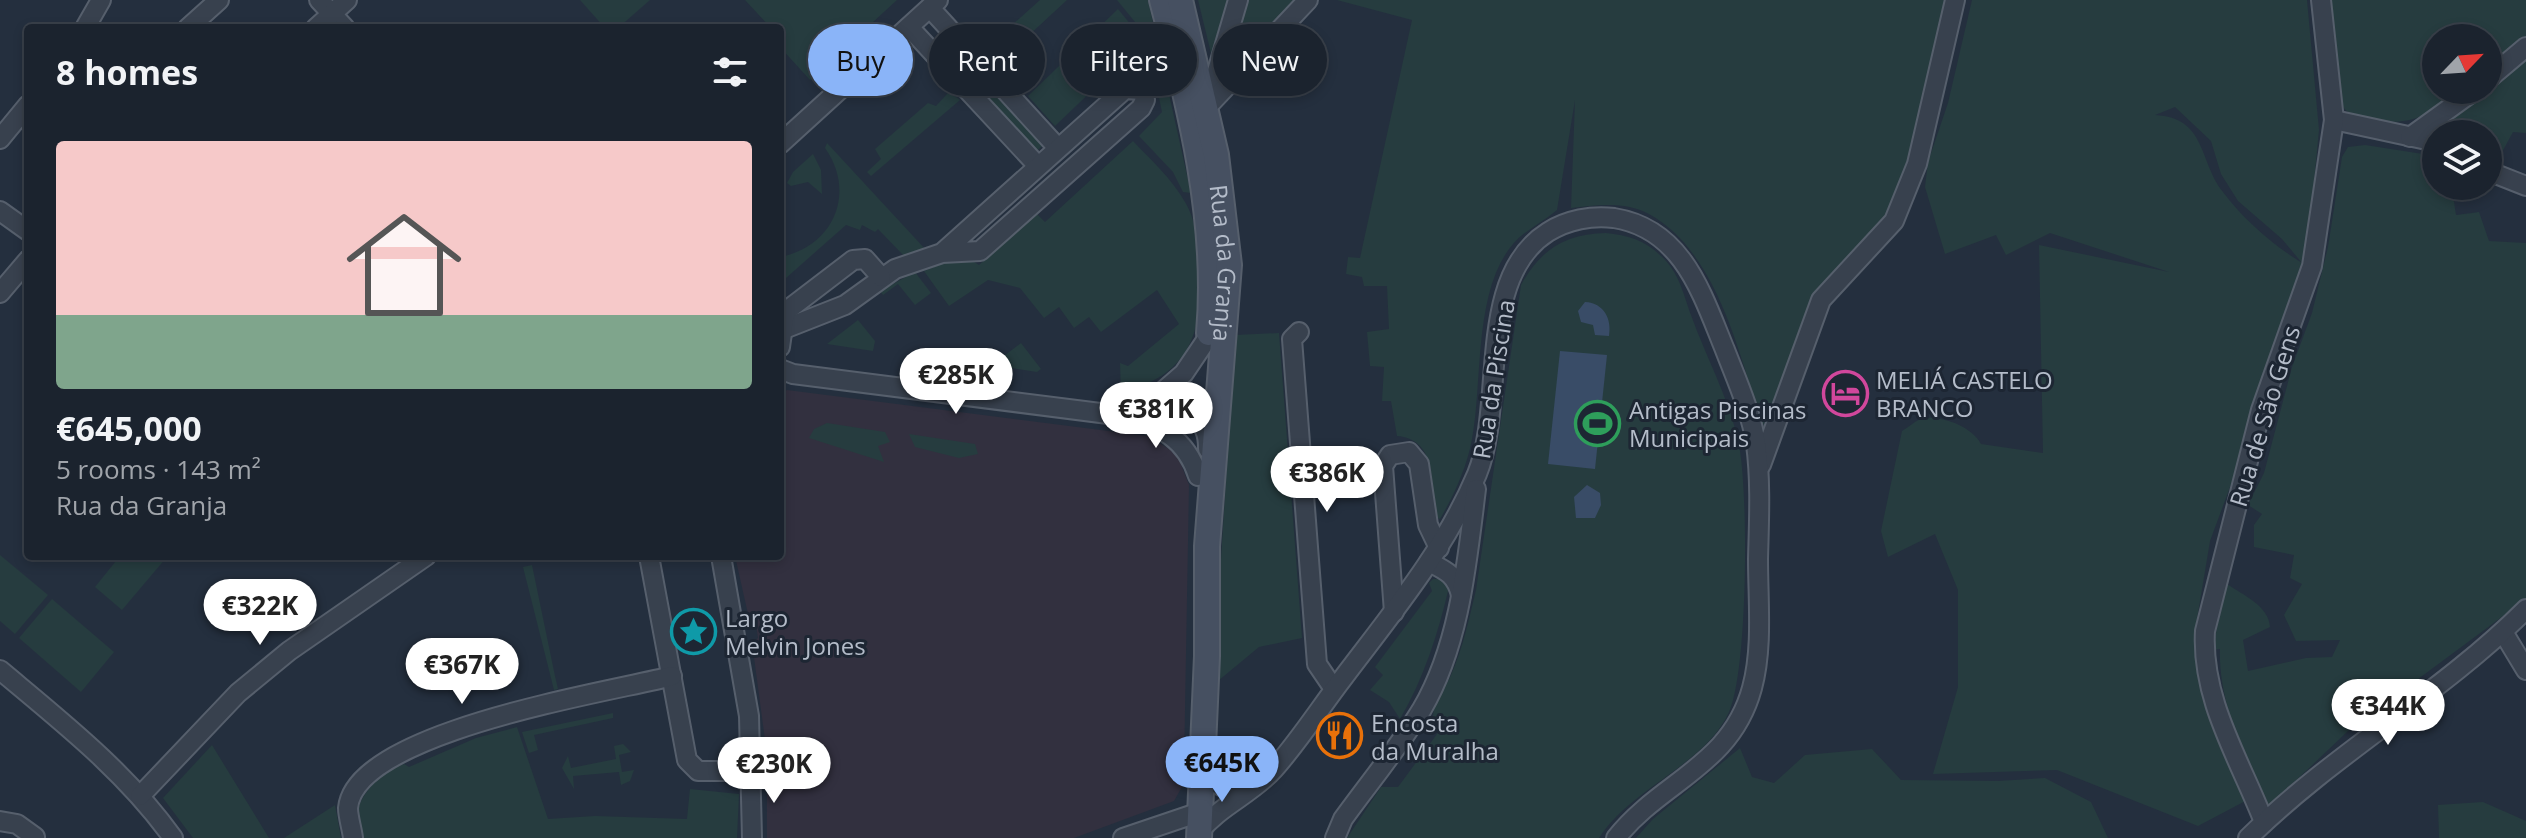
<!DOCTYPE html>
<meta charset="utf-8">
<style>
:root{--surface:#1b232e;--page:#282f3a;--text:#f1f3f6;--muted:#a0a4aa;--line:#39404a;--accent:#8ab4f8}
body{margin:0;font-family:"Open Sans",sans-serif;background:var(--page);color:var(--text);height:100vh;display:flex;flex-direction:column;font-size:30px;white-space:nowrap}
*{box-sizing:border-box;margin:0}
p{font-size:26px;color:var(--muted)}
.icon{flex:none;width:44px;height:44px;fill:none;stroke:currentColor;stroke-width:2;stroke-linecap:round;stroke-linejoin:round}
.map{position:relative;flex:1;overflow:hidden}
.side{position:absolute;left:24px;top:24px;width:760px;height:536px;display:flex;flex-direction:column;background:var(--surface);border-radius:8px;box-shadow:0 4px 12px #0003,0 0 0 2px var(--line)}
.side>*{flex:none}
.top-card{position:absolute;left:808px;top:24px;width:760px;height:72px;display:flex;gap:16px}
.needle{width:52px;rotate:65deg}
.buttons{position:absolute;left:2422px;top:24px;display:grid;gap:16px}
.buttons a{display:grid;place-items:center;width:80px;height:80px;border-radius:50%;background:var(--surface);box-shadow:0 4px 12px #0003,0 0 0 2px var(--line);font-size:40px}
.price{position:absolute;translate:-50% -68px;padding:0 18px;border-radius:28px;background:#fff;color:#222;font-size:26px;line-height:52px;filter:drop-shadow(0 2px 4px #0008)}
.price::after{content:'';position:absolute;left:50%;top:48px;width:24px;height:18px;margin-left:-12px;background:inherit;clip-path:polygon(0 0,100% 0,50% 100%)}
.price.on{background:var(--accent);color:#111}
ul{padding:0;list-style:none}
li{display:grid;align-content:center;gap:16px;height:424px;padding:0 32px}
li+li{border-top:2px solid var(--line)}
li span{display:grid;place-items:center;height:248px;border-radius:8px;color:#555}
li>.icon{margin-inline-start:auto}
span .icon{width:144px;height:144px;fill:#fffc;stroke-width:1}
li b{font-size:34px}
h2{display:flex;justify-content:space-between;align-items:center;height:96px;padding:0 32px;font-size:34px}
.tag{padding:0 28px;border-radius:36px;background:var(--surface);box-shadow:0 4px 12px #0003,0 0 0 2px var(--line);font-size:28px;line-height:72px}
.tag.on{background:var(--accent);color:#111}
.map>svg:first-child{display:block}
.medical{fill:#32303f}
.green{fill:#263c3f;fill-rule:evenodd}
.water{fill:#394c67}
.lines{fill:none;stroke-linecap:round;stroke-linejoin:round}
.minor-casing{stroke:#565f6c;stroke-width:22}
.secondary-casing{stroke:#565f6c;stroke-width:28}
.minor{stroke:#38414e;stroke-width:18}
.secondary{stroke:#465061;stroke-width:24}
.labels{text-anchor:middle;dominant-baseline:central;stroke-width:6;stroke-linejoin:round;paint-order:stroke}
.street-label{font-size:24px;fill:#b4bcc9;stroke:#1d2633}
.poi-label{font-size:24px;fill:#b4bcc9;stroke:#1d2633;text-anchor:start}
</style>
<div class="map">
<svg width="2526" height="838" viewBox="0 0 2526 838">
<rect width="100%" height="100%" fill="#242f3e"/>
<!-- medical -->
<path class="medical" d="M787,390L1148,436L1177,454L1189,485L1184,767L1182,787L1174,801L1074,838H767V755L752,642L758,638L756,625L750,623L735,556H780V395Z"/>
<!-- green -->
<g class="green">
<path d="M580,0H650L618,28H605Z"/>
<path d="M745,0H897L810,80L780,47V28H771Z"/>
<path d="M1040,0H1067L1012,51L1008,67L1004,69L987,59L1008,39L1003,33Z"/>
<path d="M1117,0H1148L1191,193L1183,192L1173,172L1139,136L1162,112L1151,60L1158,50Z"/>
<path d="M1198,0H1298L1219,86Z"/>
<path d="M1337,0H1946L1904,176L1889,216L1816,292L1763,426C1739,356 1719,253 1649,214C1626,201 1596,205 1571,208L1575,100L1557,210C1543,222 1525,230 1513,244C1473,291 1483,381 1472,439C1467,467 1454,495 1440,519L1434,516C1432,485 1437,439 1397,436L1391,401H1382L1384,367L1370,366L1367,332L1389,329L1387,286H1364L1362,277L1346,274L1348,257L1360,258L1412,20Z"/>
<path d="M1972,0H2307L2319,130L2306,265L2312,266L2210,541L2196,625L2212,699L2251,798L2198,826L2057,770L1933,774L1958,687V590L1935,534L1888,557L1881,531L1902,431C1909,427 1917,419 1924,418C1944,416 1972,427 1981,444L2043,453L2039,245L2169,272L2050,233L2006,255L1996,235L1945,254L1925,187L1928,162L1948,103ZM2175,107L2211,141L2221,174L2238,201L2282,239L2302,263C2273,245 2244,220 2223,192C2198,160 2207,118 2155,115Z"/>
<path d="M2330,0H2526V38L2511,52L2488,59V38H2436V90H2453C2427,121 2402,127 2364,118C2353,116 2344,112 2340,101C2332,80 2332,25 2330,0Z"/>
<path d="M1118,9L1144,41L1055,126L1028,96Z"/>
<path d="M944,35L1044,144L1034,154L933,45Z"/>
<path d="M2526,59V133L2513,132L2495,165L2488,160V134H2429Z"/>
<path d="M949,92L960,100L871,176L867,172L881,159L875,149L928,103L936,106Z"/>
<path d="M1133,141C1151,160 1172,179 1185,202C1197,222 1198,245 1199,268C1204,333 1189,376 1121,392L1120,363L1128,366L1179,324L1157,290L1101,332L1089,317L1074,328L1059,307L1044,318L1020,288L988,280L949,306L924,271C941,265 963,253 979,265L1036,213L1045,222Z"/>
<path d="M827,143L926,250L905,257L878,229L875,232L862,225L860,230L846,225L786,278L780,272V257C833,247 857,193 825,148Z"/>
<path d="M2365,145L2436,156V186H2470L2452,189L2456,215L2479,212L2489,241L2526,243V599L2348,731L2268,807C2245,762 2218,700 2220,649L2212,650L2227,584C2243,595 2269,606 2270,627L2243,640L2248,671L2306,658L2332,657L2340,640L2296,641L2284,615L2302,584L2290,578L2294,555L2254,547V525L2262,514L2248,505L2264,473L2292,367L2312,313L2328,247L2342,157L2348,147Z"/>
<path d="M813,154L821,170L822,194L808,182L791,186L787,183L793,172Z"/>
<path d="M1606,233C1627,235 1645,240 1661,256C1679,272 1683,293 1691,315C1706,357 1728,396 1738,440C1749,487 1748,671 1729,712C1705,765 1632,787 1599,838H1347L1381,787H1398L1440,730L1439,718L1433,716C1434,700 1445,689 1451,675C1463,648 1469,619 1476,590L1521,285C1541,249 1565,234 1606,233Z"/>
<path d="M915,272L931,293L915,305L898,284L883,295L880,291Z"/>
<path d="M858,320L875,341L873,351L827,344Z"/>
<path d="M1279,333L1302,638L1259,647L1218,681V607L1235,335Z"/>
<path d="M1021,343L1041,369L1037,372L992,365Z"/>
<path d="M827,423L885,432L890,442L878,446L884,462L809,438L814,429Z"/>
<path d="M909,434L975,444L978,454L959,458L915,447Z"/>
<path d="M0,555L48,595L15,634L0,621Z"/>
<path d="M120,556L166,558L122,610L95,587Z"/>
<path d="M532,565L555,676L558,689L554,690L523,567Z"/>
<path d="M1433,579H1442L1449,587C1438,634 1424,678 1400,719L1389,702L1370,690L1383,675L1375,667L1432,591L1429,583Z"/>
<path d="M52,599L114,652L81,692L19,638Z"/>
<path d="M613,713V718L534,735L538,750L529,753L522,732Z"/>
<path d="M517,727L548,819L595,816L687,819L690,789L739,794L737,838H362L358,809C366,786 383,773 404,764L409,767L476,738Z"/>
<path d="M623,744L631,752L619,755L622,772L634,770L630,781L621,785L619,772L573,776L574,789L562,768L568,756L571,768L616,759L614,746Z"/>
<path d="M212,745L269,838H193L163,798Z"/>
<path d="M1740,748L1752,777L1774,783L1805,755L1872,749L1901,780L1998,781L2045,778L2091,802L2108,838H1636L1653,819Z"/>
<path d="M2483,802L2526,821V838H2439L2438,805Z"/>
<path d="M335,805L341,838H284Z"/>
</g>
<!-- water -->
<g class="water">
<path d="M1585,302C1604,303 1612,319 1609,336L1595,335L1593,325L1581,322L1578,311Z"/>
<path d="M1560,351L1607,355L1595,469L1548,464Z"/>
<path d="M1587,485L1600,493L1601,505L1595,518H1576L1574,497Z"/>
</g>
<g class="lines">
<defs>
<g id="minor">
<path d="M319,0L345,28"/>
<path d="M930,8L1058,148"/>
<path d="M909,27L1038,166"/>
<path d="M85,28L101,0"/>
<path d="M188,28L219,0"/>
<path d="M316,28L347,0"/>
<path d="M2488,79L2526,47"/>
<path d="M1208,102L1238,0"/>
<path d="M1206,108L1308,0"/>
<path d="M2334,120L2436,142"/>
<path d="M2410,137L2475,90"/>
<path d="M0,139L28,105"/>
<path d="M780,144L938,0"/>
<path d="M2488,171L2526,186"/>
<path d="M0,211L28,231"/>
<path d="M0,293L28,260"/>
<path d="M784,329L845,305L895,269L942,253L980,251L1141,108L1145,100L1142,90L1125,89L942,253"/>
<path d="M1299,332L1292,339L1317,664L1334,689"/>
<path d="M780,347L785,312L853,260L865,259L881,277"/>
<path d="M780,369L793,374L1124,416C1160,426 1186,438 1198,476"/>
<path d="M1151,402C1181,407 1209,412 1208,449"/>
<path d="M1145,407L1184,373L1209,336"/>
<path d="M1761,465L1821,300L1894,221L1917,164L1955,0"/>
<path d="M649,556L687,760L698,771H752"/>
<path d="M721,556L749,716L752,838"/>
<path d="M1429,562C1447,571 1456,575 1461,595"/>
<path d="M1394,612L1383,466L1390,455L1409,452L1419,464L1428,525L1439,548"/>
<path d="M2503,632L2526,670"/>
<path d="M0,670C62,722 126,772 173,838"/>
<path d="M1199,770C1216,786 1228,793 1251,787"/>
<path d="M140,796L238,693L289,651L426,556"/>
<path d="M0,821L17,824L35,837"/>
<path d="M2264,822C2240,760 2201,700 2205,631L2261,410L2312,266L2334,120L2321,0"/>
<path d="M1198,833C1219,806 1252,794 1274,769C1299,741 1320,708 1343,678C1392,613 1445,550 1477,474C1506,404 1475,278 1548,232C1567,220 1592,215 1614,218C1683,229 1702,294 1725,350C1737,381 1751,412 1756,444C1761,482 1759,521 1758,559C1758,601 1763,648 1752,688C1731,766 1661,781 1616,838"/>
<path d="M353,838C352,829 348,817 348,808C355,731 611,692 672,676"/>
<path d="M1123,838L1197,813"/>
<path d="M1335,838L1343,819C1369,783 1399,747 1422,709C1460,644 1467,562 1476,489"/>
<path d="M2248,838C2334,753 2441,694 2526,609"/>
</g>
<g id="secondary">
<path d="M1162,0C1190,106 1219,222 1209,333"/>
<path id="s1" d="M1180,0L1216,155L1229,265L1207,546V656L1199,838"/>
</g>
</defs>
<!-- minor casing -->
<use href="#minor" class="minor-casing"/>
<!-- secondary casing -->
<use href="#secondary" class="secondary-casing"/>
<!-- minor -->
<use href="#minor" class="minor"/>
<!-- secondary -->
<use href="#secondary" class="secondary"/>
</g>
<!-- icons -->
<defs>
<symbol id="hotel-ring" viewBox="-11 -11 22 22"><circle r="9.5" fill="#1d2633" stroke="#d1479c" stroke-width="1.5"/><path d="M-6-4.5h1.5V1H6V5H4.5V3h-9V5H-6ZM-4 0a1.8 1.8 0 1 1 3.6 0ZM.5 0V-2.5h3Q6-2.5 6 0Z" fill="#d1479c"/></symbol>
<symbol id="stadium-ring" viewBox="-11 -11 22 22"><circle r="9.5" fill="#1d2633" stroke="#2e9e5b" stroke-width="1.5"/><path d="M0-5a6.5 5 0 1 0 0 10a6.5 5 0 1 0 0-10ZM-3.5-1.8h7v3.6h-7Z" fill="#2e9e5b"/></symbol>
<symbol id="sight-ring" viewBox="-11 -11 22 22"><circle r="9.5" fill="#1d2633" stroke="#0f9aa8" stroke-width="1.5"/><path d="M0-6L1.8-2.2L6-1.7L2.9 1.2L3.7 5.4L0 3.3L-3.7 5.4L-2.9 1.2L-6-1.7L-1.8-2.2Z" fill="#0f9aa8"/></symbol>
<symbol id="restaurant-ring" viewBox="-11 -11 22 22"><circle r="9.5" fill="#1d2633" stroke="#e8710a" stroke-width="1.5"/><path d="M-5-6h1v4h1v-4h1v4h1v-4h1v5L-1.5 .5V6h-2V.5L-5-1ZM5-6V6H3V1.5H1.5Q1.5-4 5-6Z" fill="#e8710a"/></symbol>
</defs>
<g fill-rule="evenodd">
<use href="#hotel-ring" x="1820" y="368" width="51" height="51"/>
<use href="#stadium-ring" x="1572" y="398" width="51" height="51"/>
<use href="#sight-ring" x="668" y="606" width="51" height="51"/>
<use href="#restaurant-ring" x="1314" y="710" width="51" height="51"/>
</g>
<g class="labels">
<!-- street labels -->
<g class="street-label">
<text stroke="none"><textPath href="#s1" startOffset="268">Rua da Granja</textPath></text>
<text transform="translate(1493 379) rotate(-81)">Rua da Piscina</text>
<text transform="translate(2264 416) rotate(-73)">Rua de São Gens</text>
</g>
<!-- poi labels -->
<g class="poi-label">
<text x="1876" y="379">MELIÁ CASTELO<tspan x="1876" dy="28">BRANCO</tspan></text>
<text x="1629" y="409">Antigas Piscinas<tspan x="1629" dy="28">Municipais</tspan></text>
<text x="725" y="617">Largo<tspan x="725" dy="28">Melvin Jones</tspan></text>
<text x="1371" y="722">Encosta<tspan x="1371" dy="28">da Muralha</tspan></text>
</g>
</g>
</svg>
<div class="buttons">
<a><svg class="needle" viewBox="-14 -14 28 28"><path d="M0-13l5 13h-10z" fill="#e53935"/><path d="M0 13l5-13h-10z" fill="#a0a4aa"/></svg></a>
<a><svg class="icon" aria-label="layers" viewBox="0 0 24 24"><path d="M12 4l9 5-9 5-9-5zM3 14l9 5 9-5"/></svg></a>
</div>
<b class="price" style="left:956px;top:416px">€285K</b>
<b class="price" style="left:1156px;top:450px">€381K</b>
<b class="price" style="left:1327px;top:514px">€386K</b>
<b class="price" style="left:260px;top:647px">€322K</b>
<b class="price" style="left:462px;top:706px">€367K</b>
<b class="price" style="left:2388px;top:747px">€344K</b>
<b class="price on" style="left:1222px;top:804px">€645K</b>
<b class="price" style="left:774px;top:805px">€230K</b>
<div class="top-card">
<a class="tag on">Buy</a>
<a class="tag">Rent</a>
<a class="tag">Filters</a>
<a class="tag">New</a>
</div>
<section class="side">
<h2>8 homes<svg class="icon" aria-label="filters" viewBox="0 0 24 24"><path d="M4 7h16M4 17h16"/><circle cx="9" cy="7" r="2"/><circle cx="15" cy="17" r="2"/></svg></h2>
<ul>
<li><span style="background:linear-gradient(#f6c9c9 70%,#7fa58c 0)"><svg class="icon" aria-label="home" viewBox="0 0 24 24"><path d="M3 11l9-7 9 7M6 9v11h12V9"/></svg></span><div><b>€645,000</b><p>5 rooms · 143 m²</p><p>Rua da Granja</p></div></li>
</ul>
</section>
</div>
